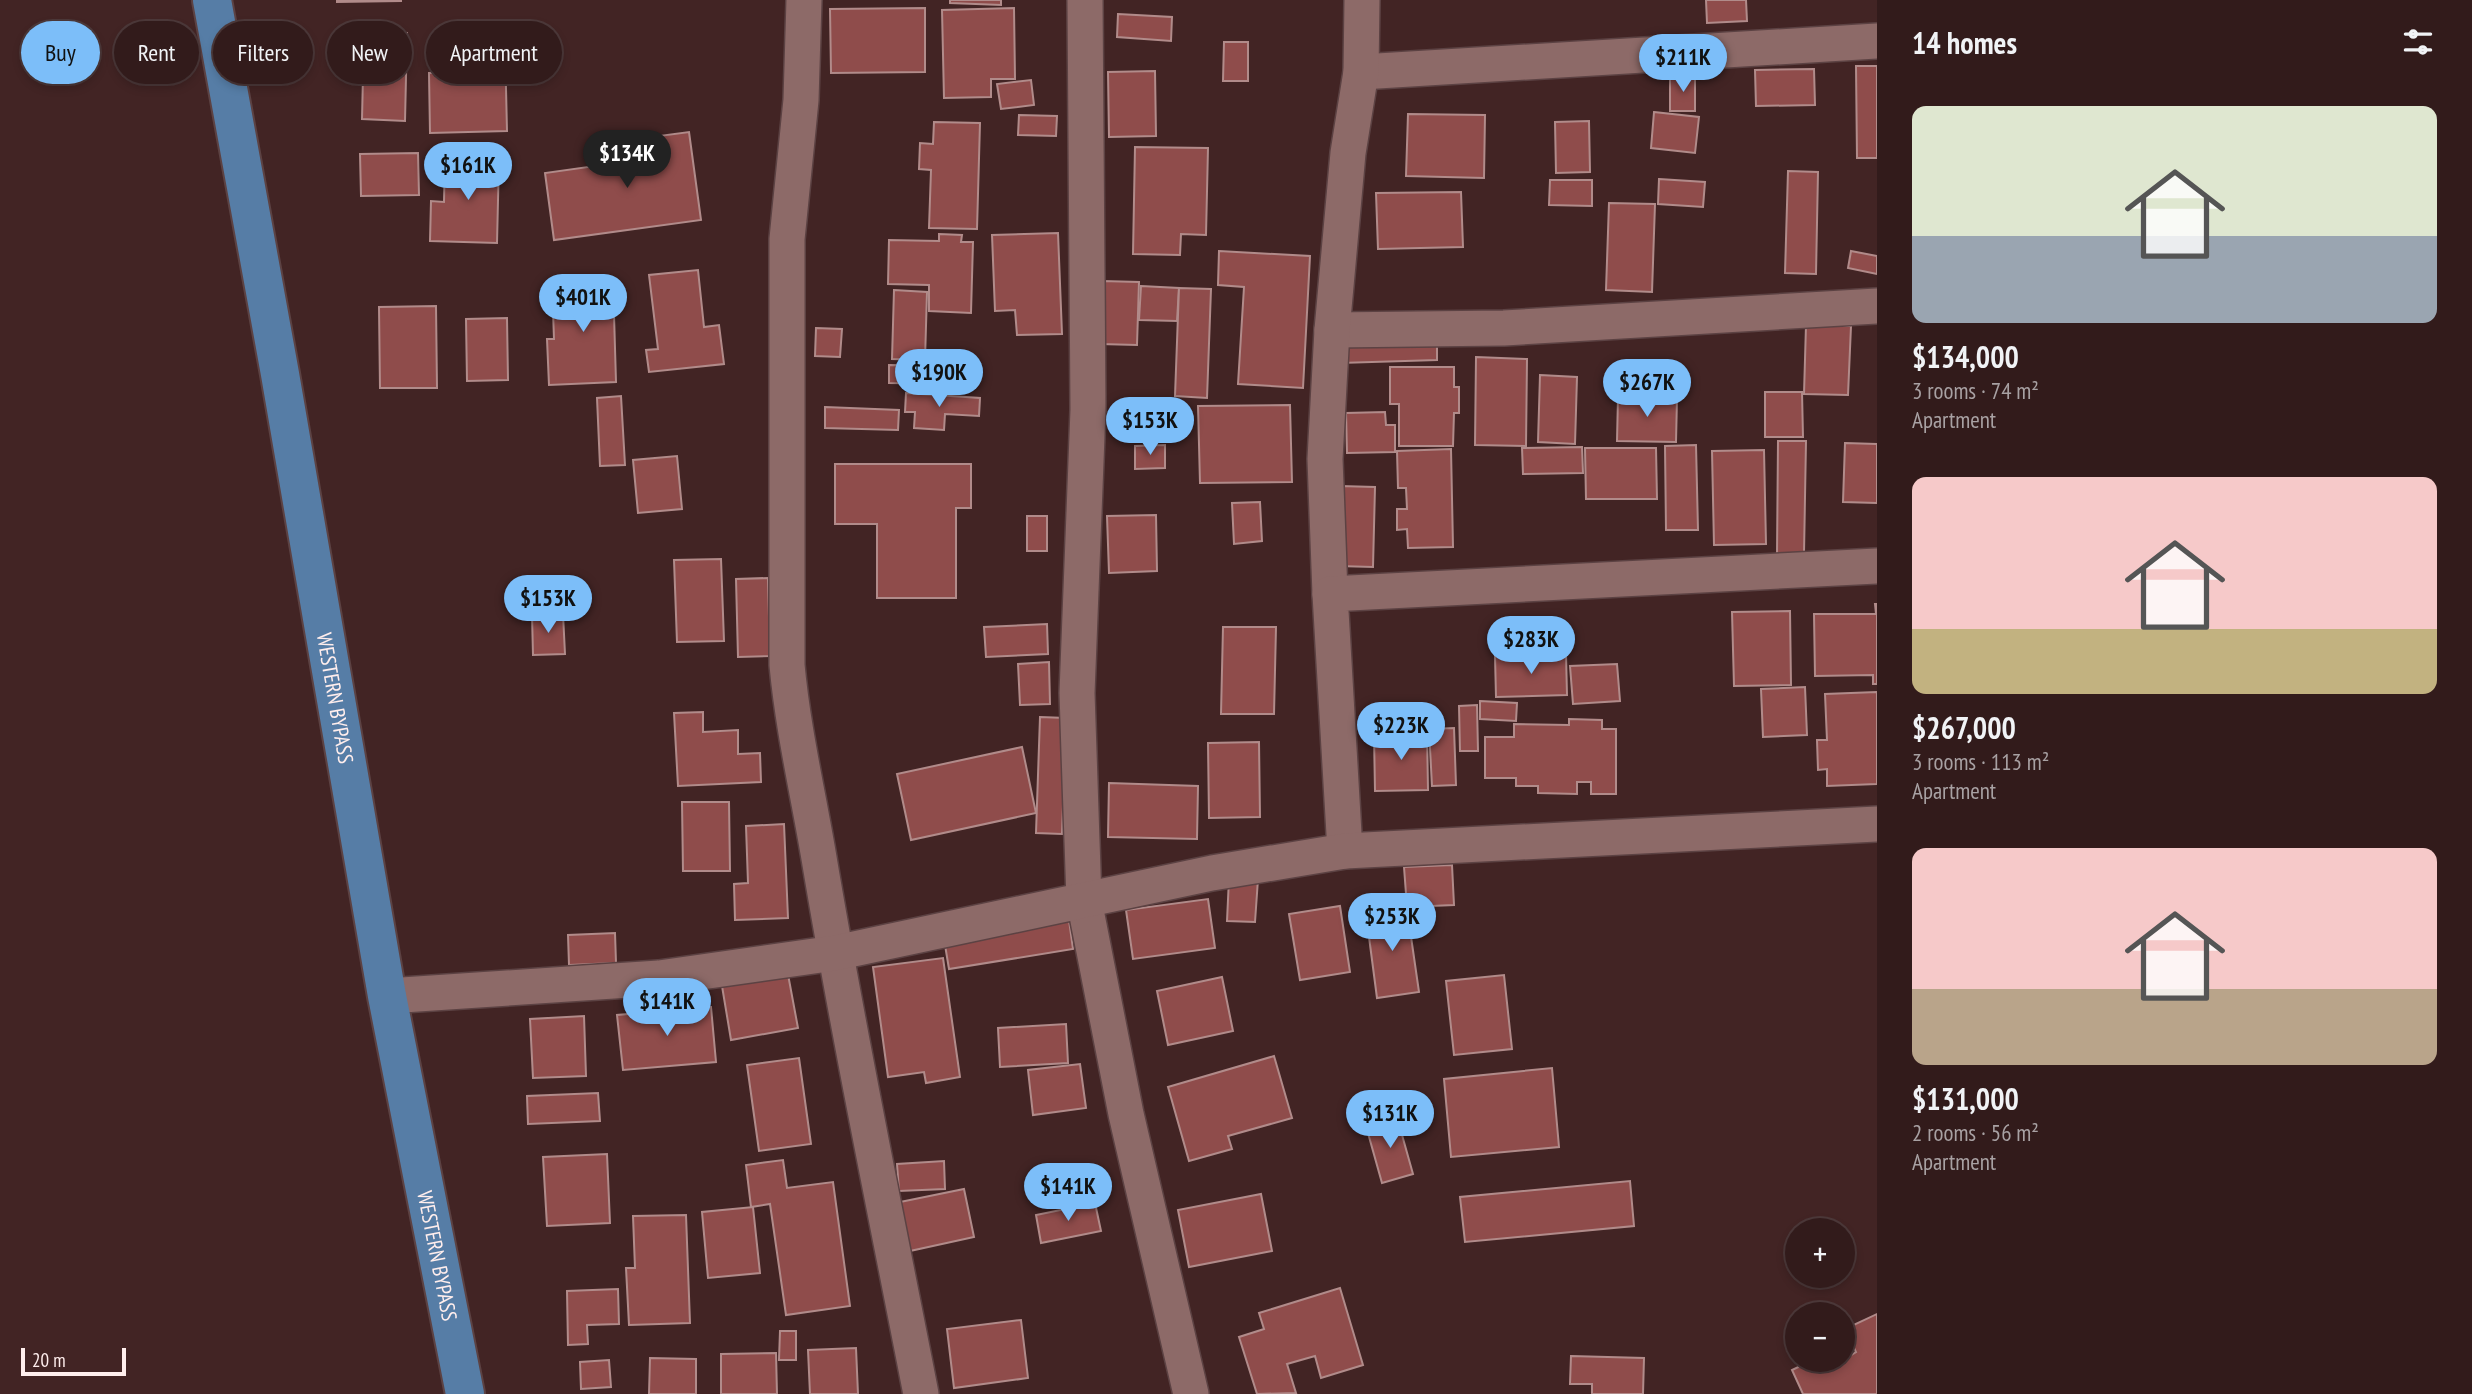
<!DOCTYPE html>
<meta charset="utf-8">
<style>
:root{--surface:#321b1b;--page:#3d2828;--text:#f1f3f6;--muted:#a8a1a3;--line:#4d393a;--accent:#7cbef9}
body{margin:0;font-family:"PT Sans Narrow",sans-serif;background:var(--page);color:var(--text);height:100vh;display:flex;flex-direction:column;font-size:26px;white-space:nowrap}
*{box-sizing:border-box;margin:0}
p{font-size:23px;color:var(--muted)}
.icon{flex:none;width:38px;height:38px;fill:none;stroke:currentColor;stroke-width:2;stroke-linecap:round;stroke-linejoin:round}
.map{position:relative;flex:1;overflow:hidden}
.drawer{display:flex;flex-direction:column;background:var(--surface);width:595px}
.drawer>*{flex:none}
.hud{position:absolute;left:21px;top:21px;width:665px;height:63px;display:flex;gap:14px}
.fabs{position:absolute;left:1785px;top:1218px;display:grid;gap:14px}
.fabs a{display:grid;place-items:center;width:70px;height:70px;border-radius:50%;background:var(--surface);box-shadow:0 4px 10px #0003,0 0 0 2px var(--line);font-size:35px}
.scale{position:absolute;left:21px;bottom:18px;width:105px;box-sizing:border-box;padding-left:7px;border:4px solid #ffeeed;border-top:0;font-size:19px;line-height:24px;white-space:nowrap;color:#ffeeed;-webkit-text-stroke:5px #422424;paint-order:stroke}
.price{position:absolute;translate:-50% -60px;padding:0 16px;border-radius:24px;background:var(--accent);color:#111;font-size:23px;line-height:46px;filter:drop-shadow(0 2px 4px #0008)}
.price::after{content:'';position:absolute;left:50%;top:42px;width:21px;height:16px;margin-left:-10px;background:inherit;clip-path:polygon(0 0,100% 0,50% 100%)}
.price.selected{background:#222;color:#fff}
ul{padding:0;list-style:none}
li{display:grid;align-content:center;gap:14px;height:371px;padding:0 35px}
li span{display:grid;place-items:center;height:217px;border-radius:14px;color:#555}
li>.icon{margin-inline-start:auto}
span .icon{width:126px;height:126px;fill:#fffc;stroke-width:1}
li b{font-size:30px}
h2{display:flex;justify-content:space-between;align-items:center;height:84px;padding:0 35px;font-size:30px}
.pill{padding:0 24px;border-radius:32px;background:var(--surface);box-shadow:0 4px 10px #0003,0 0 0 2px var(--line);font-size:24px;line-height:63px}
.pill.selected{background:var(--accent);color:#111}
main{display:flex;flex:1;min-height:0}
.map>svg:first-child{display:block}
.building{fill:#8f4c4b;stroke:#b18b8a;stroke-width:2}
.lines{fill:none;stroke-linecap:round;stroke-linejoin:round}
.minor-casing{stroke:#5c4243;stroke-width:38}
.primary-casing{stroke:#5c4243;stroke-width:42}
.minor{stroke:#8d6a68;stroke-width:35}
.primary{stroke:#567da6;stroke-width:38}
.labels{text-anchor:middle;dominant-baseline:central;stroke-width:6;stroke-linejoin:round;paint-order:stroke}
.street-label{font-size:21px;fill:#ffeeed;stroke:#422424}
</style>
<main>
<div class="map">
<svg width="1877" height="1394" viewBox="0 0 1877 1394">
<rect width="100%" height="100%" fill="#422424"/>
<!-- building -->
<g class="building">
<path d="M337,0H401V1L337,2Z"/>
<path d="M950,0H1001V5L950,3Z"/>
<path d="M1706,0H1746L1747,21L1707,23Z"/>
<path d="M925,8V72L831,73L830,9Z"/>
<path d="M1014,8L1015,79H991V97L944,98L942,10Z"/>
<path d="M1118,14L1172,17L1171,41L1117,37Z"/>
<path d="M364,32L407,33L405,121L362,119Z"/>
<path d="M1224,42H1248V81H1223Z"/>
<path d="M481,45H505L507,131L430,133L429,73L482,71Z"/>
<path d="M1856,66H1877V158H1857Z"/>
<path d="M1814,69L1815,105L1756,106L1755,70Z"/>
<path d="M1155,71L1156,136L1109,137L1108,72Z"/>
<rect x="1670" y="77" width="25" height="34"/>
<path d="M1031,80L1034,105L1001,109L997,84Z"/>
<path d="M1654,112L1699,117L1695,153L1651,148Z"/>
<path d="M1408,114L1485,115L1484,178L1406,176Z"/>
<path d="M1019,115L1057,116L1056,136L1018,135Z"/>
<path d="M1589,121L1590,172L1556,173L1555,122Z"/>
<path d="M934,122L980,123L977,229L929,228L931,170L919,169L920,143L933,144Z"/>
<path d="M689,132L701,220L554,240L545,173L624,162L621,141Z"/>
<path d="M1135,147L1208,148L1206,235L1181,234L1180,255L1133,254Z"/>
<path d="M418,153L419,195L361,196L360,154Z"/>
<path d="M445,156L499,158L497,243L430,241L431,201L444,202Z"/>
<path d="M1788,171L1818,172L1816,274L1785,273Z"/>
<path d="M1659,179L1705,182L1703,207L1658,204Z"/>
<path d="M1550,180H1592V206L1549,205Z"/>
<path d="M1461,192L1463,247L1378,249L1376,193Z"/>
<path d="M1609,203L1655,204L1652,292L1606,290Z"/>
<path d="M1058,233L1062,334L1017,335L1015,310L995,311L992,235Z"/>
<path d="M939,234L962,235L961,242H973L971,313L929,311V285L888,284L889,240L939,241Z"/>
<path d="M1219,251L1310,256L1303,388L1238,384L1244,287L1218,285Z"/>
<path d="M1851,251L1877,256V274L1848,268Z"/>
<path d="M698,270L704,327L719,325L724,364L649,372L646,350L658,349L649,275Z"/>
<path d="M613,281L616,382L549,385L547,339H554L552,283Z"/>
<path d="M1102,281L1139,282L1137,345L1100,344Z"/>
<path d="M1141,286L1179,288L1177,321L1139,320Z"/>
<path d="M1179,288L1211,289L1207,398L1175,396Z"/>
<path d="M894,290L927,292L925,360L892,359Z"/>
<path d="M436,306L437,388H380L379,307Z"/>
<path d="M507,318L508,380L467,381L466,319Z"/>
<path d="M1806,325L1851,326L1848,395L1804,394Z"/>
<path d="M816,328L842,329L840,357L815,356Z"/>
<path d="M1437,335V360L1340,363V338Z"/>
<path d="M1476,357L1527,359L1526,446L1475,445Z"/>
<path d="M889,365L955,366L954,384L889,383Z"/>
<path d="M1390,367H1454V387H1459V413H1454L1453,446H1399V404H1390Z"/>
<path d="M1540,375L1577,377L1575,444L1538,442Z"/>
<path d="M1765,392H1802L1803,437H1765Z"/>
<path d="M906,393L980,398L979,416L945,414L944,430L914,428L915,412H905Z"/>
<path d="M621,396L625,465L600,466L597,398Z"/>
<path d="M1618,397L1677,398L1676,442L1617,441Z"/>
<path d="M1290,405L1292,482L1200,483L1198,406Z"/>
<path d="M825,407L899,410L898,430L825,428Z"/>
<path d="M1385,412L1386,425H1395V452L1347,453L1346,413Z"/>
<path d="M1778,441H1806L1804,554H1777Z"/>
<path d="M1845,443L1877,444V503L1843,502Z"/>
<path d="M1165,445V468L1135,469V446Z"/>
<path d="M1696,445L1698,530H1666L1665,446Z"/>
<path d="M1582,447L1583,473L1523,474L1522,448Z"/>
<path d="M1585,448H1656L1657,499H1586Z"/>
<path d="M1451,449L1453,547L1408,548L1407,529L1397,530V509H1407L1406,488H1398L1397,451Z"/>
<path d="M1764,450L1766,544L1714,545L1712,451Z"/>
<path d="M677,456L682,509L638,513L633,460Z"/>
<path d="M835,464H971V508H956V598H877V524H835Z"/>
<path d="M1340,486L1375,487L1373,567L1338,566Z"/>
<path d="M1260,502L1262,541L1234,544L1232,503Z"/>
<path d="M1156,515L1157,571L1109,573L1107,516Z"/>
<rect x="1027" y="516" width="20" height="35"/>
<path d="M721,559L724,641L677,642L674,560Z"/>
<path d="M768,578L770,656L738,657L736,579Z"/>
<path d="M1875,604H1877V684H1873V675L1815,676L1814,614H1876Z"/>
<path d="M1790,611L1791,685L1734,686L1732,612Z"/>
<path d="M563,614L565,654L533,655L532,615Z"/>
<path d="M1047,624L1048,654L986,657L984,627Z"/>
<path d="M1223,627H1276L1274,714H1221Z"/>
<path d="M1566,654L1567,695L1496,697L1495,656Z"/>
<path d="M1049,662L1050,704L1020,705L1018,664Z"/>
<path d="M1617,664L1620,701L1573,704L1570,666Z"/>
<path d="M1805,687L1807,735L1763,737L1761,689Z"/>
<path d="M1877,692V784L1827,786V769L1818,770L1817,740H1827L1825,694Z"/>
<path d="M1480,701L1517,703L1516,721L1480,719Z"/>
<path d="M1477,705L1478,751H1460L1459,706Z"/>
<path d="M703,712V732L738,730V754L760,753L761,782L678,786L674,713Z"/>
<path d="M1040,717L1066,718L1062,834L1036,833Z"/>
<path d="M1569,719L1602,720V729H1616V794H1591V782H1577V794L1538,793V786H1516V778H1485V737H1514V724L1569,725Z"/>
<path d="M1454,728L1456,785L1432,786L1429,729Z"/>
<path d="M1427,733L1428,790L1375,791L1374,735Z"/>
<path d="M1259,742L1260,817L1209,818L1208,743Z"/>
<path d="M1022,747L1036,813L911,840L897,774Z"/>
<path d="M1109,783L1198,786L1197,839L1108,837Z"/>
<path d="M682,802H729L730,871H683Z"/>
<path d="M784,824L788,918L735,920L734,884L748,883L746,826Z"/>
<path d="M1452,865L1454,905L1407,907L1404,867Z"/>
<path d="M1229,878L1258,879L1255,922L1227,921Z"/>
<path d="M1208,899L1215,948L1133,959L1126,910Z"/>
<path d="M1340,906L1350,972L1300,980L1289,914Z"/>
<path d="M1407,909L1419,992L1377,998L1366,914Z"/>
<path d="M1069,920L1073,949L949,969L944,939Z"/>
<path d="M615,933L616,963L569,965L568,935Z"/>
<path d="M943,958L960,1077L926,1083L924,1072L888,1077L873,967Z"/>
<path d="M787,969L798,1028L731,1040L721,980Z"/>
<path d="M1504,975L1512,1049L1454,1055L1446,981Z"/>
<path d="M1222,977L1233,1031L1168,1045L1157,991Z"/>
<path d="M711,1007L716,1062L623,1070L617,1015Z"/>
<path d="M584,1016L586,1076L533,1078L530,1019Z"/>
<path d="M1066,1024L1068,1063L1000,1067L998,1028Z"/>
<path d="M1274,1056L1292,1118L1228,1136L1232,1149L1189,1161L1168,1087Z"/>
<path d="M799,1058L811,1144L759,1151L747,1065Z"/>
<path d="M1080,1064L1086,1108L1033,1115L1028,1070Z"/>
<path d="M1552,1068L1559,1147L1451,1157L1444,1079Z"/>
<path d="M598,1093L600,1121L528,1124L527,1096Z"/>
<path d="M1397,1117L1413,1174L1382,1183L1366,1126Z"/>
<path d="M607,1154L610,1223L547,1226L543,1157Z"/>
<path d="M783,1160L787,1188L833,1182L850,1306L786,1315L770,1204L751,1207L746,1165Z"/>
<path d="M944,1161L945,1189L899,1191L897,1164Z"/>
<path d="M1630,1181L1634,1226L1465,1242L1460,1197Z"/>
<path d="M964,1189L974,1237L910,1251L900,1202Z"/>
<path d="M1261,1194L1272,1251L1189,1267L1178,1210Z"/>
<path d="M1095,1203L1101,1231L1041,1243L1036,1215Z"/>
<path d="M753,1207L760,1273L708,1278L702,1212Z"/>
<path d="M686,1215L690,1323L629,1325L626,1268H635L633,1216Z"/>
<path d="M1340,1288L1363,1365L1321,1378L1315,1356L1287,1364L1296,1393L1257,1394L1239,1337L1264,1329L1259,1313Z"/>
<path d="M618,1289L619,1324L587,1325L588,1344L568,1345L567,1291Z"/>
<path d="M1877,1314V1394H1803L1792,1370L1813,1360H1843L1856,1352L1845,1329Z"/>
<path d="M1021,1320L1028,1378L954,1388L947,1329Z"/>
<path d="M780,1331H796V1360H779Z"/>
<path d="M856,1348L858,1394H810L808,1350Z"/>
<path d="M776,1353L777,1394H721V1354Z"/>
<path d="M1571,1356L1644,1358L1643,1394H1592V1384H1570Z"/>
<path d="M650,1358L696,1359V1394H649Z"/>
<path d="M609,1360L611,1387L581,1389L580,1362Z"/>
</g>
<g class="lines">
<defs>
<g id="minor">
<path d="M804,0L801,100L787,239V665C793,730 808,793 819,858C849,1037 886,1215 921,1394"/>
<path d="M1085,0L1088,410L1077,693L1084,900L1126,1114L1191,1394"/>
<path d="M1361,72L1877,41"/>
<path d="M1332,330L1504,328L1877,306"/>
<path d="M1330,594L1325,459L1332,330L1348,153L1361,72L1362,0"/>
<path d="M1345,851L1330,594L1877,566"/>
<path d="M387,996L659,978L835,953L1212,873L1345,851L1877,824"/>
</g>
<g id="primary">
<path id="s1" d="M212,0L280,374L387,996L465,1394"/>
</g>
</defs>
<!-- minor casing -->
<use href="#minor" class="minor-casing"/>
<!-- primary casing -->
<use href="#primary" class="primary-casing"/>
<!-- minor -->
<use href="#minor" class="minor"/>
<!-- primary -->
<use href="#primary" class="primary"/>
</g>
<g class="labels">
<!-- street labels -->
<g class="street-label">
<text stroke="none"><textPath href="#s1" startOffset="709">WESTERN BYPASS</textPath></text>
<text stroke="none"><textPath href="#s1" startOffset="1276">WESTERN BYPASS</textPath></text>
</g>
</g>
</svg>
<div class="fabs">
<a>+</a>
<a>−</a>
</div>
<div class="scale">20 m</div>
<b class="price" style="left:1683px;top:94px">$211K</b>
<b class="price selected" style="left:627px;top:190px">$134K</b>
<b class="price" style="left:468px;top:202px">$161K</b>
<b class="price" style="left:583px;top:334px">$401K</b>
<b class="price" style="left:939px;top:409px">$190K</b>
<b class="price" style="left:1647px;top:419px">$267K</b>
<b class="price" style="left:1150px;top:457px">$153K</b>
<b class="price" style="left:548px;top:635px">$153K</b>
<b class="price" style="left:1531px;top:676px">$283K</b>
<b class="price" style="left:1401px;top:762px">$223K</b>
<b class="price" style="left:1392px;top:953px">$253K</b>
<b class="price" style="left:667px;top:1038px">$141K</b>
<b class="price" style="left:1390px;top:1150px">$131K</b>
<b class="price" style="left:1068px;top:1223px">$141K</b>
<div class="hud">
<a class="pill selected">Buy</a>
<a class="pill">Rent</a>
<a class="pill">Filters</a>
<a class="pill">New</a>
<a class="pill">Apartment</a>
</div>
</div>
<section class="drawer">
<h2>14 homes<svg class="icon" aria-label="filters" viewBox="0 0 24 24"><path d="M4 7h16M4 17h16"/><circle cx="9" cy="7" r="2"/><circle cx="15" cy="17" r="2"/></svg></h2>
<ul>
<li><span style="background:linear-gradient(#dfe7d0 60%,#9aa5b1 0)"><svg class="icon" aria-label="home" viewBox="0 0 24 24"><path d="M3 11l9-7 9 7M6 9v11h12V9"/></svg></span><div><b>$134,000</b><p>3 rooms · 74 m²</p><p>Apartment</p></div></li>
<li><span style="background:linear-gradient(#f6c9c9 70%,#c2b280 0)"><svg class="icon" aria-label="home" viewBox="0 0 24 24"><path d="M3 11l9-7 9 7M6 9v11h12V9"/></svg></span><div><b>$267,000</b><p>3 rooms · 113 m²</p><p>Apartment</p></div></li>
<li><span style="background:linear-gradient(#f6c9c9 65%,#b9a48a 0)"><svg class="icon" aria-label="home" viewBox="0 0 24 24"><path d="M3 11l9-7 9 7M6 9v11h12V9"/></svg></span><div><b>$131,000</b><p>2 rooms · 56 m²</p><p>Apartment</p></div></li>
</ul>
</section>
</main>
